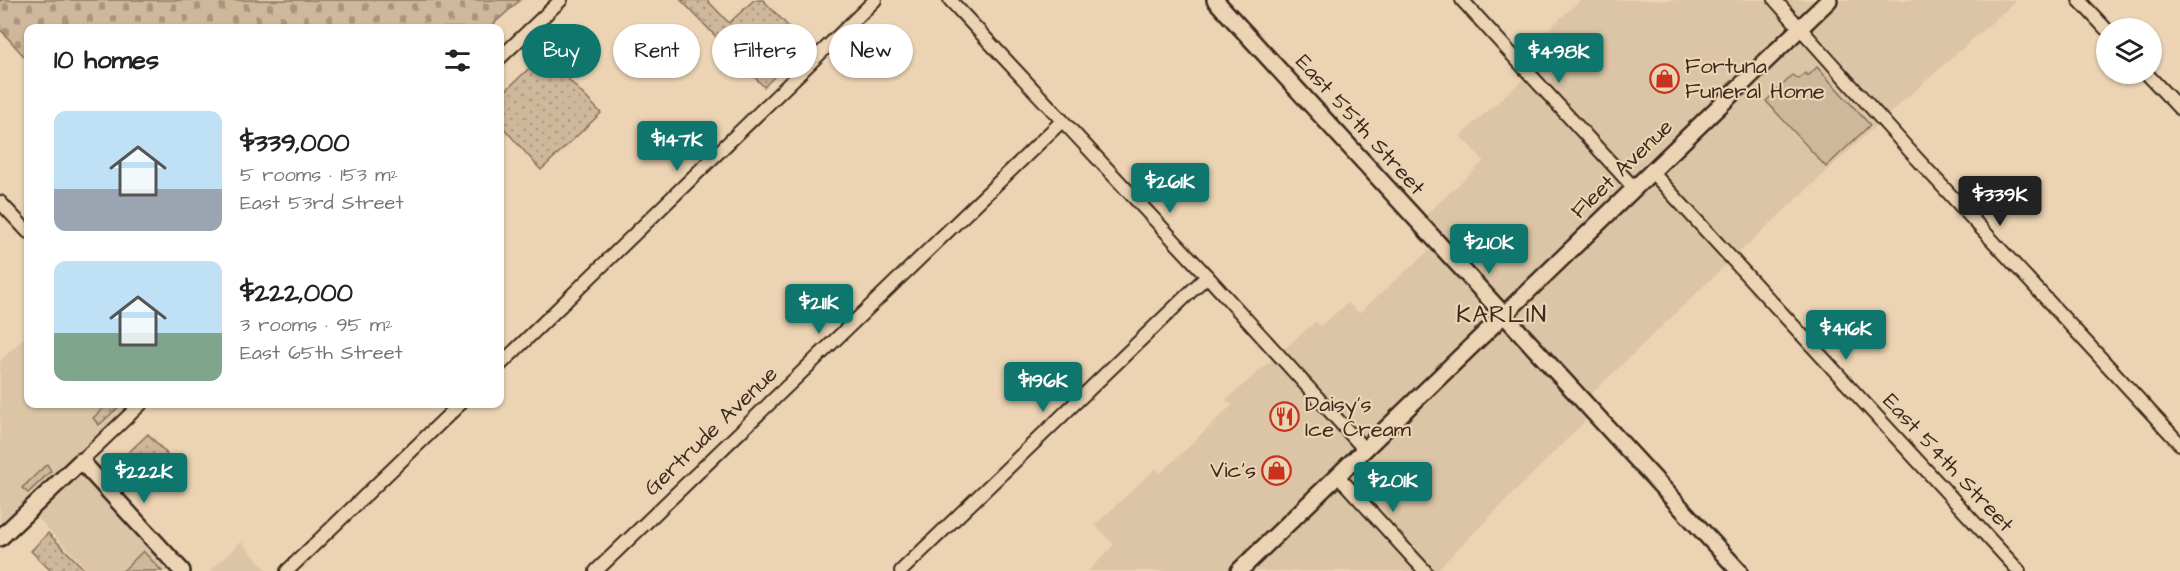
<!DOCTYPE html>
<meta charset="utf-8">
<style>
:root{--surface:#fff;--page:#f6f6f6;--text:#222;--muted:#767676;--accent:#0f766e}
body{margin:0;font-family:"Architects Daughter",sans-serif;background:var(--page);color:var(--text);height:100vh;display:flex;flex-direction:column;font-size:22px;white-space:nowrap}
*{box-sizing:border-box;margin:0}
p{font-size:20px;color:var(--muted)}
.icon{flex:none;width:33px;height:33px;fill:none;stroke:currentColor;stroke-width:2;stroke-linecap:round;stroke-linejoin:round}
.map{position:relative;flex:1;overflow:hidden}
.sheet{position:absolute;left:24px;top:24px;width:480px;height:384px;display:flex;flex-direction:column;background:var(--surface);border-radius:12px;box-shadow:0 2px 4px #0004}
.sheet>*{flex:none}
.hud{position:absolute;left:522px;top:24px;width:570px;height:54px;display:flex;gap:12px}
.controls{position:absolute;left:2096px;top:18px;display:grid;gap:12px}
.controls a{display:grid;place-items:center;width:66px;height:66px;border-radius:50%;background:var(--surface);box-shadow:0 2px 4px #0004;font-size:30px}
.price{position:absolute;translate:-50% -51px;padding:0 14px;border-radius:6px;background:var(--accent);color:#fff;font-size:20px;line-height:39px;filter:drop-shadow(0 2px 3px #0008)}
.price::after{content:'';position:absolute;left:50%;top:36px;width:18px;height:14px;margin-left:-9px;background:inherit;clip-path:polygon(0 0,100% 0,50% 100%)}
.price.on{background:#222;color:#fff}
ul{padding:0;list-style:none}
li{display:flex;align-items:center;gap:18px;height:150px;padding:0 30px}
li span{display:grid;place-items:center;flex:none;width:168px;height:120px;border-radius:12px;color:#555}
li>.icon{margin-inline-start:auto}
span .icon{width:72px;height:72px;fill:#fffc;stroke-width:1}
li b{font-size:26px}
h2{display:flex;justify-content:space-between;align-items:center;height:72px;padding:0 30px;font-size:26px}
.pill{padding:0 21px;border-radius:27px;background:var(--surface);box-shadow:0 2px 4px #0004;font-size:21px;line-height:54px}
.pill.on{background:var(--accent);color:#fff}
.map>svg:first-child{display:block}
.built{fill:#dcc5a6}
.grass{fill:url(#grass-dots);stroke:#85705c;stroke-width:1.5}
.cemetery{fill:url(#cemetery-stones);stroke:#85705c;stroke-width:1.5}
.park{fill:#cfb79b;stroke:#85705c;stroke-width:1.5}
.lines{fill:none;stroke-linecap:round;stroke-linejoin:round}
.minor-casing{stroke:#3b2a1e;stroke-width:16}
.tertiary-casing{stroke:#3b2a1e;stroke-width:20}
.minor{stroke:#ebd3b3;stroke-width:12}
.tertiary{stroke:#ebd3b3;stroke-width:15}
.labels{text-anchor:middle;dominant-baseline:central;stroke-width:4.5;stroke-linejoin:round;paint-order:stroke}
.poi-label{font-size:22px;fill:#3b2a1e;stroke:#ebd3b3;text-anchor:start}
.street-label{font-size:22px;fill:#3b2a1e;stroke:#ebd3b3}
.neighbourhood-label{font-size:24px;letter-spacing:1.5px;fill:#3b2a1e;stroke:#ebd3b3}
</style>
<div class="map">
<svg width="2180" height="571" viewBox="0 0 2180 571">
<defs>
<pattern id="grass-dots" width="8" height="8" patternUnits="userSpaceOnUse" patternTransform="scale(1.5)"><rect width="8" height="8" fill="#cfb79b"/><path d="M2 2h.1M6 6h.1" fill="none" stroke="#a9957e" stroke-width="1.8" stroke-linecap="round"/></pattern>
<pattern id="cemetery-stones" width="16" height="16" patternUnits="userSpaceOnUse" patternTransform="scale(1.5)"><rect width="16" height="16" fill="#cfb79b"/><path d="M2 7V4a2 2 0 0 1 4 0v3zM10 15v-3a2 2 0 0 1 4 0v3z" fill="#a9957e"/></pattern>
</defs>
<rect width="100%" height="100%" fill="#ebd3b3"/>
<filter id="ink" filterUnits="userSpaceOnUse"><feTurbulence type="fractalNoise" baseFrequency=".0167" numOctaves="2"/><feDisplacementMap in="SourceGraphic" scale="12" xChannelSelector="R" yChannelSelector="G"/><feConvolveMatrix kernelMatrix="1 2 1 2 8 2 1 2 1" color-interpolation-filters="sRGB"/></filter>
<g filter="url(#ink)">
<!-- built -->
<g class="built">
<path d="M1581,0H2017L1883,119L1732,259L1583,402L1593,413L1436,571H1088L1114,545L1095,525L1156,468L1161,473L1232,405L1226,400L1316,321L1320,326L1348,303L1359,313L1437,243L1418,222L1484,161L1460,136L1529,74L1515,58Z"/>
<path d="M28,334V404H141L81,461L182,571H89L30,510L0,536V361Z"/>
<path d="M241,542L268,571H210Z"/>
</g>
<!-- grass -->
<g class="grass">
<path d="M681,0H707L729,23L754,0H763L806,45L764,87Z"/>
<path d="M544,54L601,113L541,170L500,124V96Z"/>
<path d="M108,404H122L99,425L93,418Z"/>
<path d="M148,434L167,454L128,490L113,474L112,468Z"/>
<path d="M47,464L51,471L28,493L22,488Z"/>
<path d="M48,533L86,571H51L31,551Z"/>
</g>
<!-- cemetery -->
<path class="cemetery" d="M0,0H520L489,28H28V61L0,29Z"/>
<!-- park -->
<g class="park">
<path d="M1817,67L1870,125L1826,167L1766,101L1793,75L1799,79L1805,73L1808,76Z"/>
<path d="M143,551L162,571H122L125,569Z"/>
</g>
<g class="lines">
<defs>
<g id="minor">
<path d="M950,0L1207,276L1365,450"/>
<path d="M1462,0L1634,188"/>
<path d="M1775,0L1909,150L2180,444"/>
<path d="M2079,0L2106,29"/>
<path d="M500,58L561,0"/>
<path d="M2147,74L2180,109"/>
<path d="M1651,171L2019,571"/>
<path d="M0,202L28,232"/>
<path d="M500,365L875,0"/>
<path d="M81,461L141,404"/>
<path d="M1338,476L1425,571"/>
<path d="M287,571L460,404"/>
<path d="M596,571L1062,121"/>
<path d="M901,571L1207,276"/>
</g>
<g id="tertiary">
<path d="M1215,0L1739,571"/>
<path d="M0,538L81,461L182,571"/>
<path d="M1239,571L1829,0"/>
</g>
</defs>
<!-- minor casing -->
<use href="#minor" class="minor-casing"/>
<!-- tertiary casing -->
<use href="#tertiary" class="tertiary-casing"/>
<!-- minor -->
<use href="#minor" class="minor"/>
<!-- tertiary -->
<use href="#tertiary" class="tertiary"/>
</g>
</g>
<!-- icons -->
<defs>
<symbol id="shop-ring" viewBox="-11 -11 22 22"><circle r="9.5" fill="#ebd3b3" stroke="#c8321e" stroke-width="1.5"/><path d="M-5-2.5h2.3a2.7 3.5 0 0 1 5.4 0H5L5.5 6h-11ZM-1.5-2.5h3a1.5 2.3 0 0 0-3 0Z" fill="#c8321e"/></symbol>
<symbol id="restaurant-ring" viewBox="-11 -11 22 22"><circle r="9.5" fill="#ebd3b3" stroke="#c8321e" stroke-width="1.5"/><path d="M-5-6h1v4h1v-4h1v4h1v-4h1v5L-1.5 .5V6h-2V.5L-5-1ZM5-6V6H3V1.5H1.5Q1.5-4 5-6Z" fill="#c8321e"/></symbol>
</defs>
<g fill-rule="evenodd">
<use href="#shop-ring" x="1648" y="62" width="33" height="33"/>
<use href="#restaurant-ring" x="1268" y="400" width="33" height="33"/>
<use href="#shop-ring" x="1260" y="454" width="33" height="33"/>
</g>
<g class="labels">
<!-- poi labels -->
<g class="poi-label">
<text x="1685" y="66">Fortuna<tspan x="1685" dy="25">Funeral Home</tspan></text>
<text x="1305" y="404">Daisy's<tspan x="1305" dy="25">Ice Cream</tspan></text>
<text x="1256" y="470" text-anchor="end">Vic's</text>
</g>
<!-- street labels -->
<g class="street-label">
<text transform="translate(1360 125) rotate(48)">East 55th Street</text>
<text transform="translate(1622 169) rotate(-44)">Fleet Avenue</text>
<text transform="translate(711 431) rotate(-44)">Gertrude Avenue</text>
<text transform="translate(1948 463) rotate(47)">East 54th Street</text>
</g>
<!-- neighbourhood labels -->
<g class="neighbourhood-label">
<text x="1502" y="315">KARLIN</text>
</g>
</g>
</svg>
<div class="controls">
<a><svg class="icon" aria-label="layers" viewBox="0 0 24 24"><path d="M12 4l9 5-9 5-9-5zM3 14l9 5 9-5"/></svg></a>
</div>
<b class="price" style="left:1559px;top:84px">$498K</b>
<b class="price" style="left:677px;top:172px">$147K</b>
<b class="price" style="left:1170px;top:214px">$261K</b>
<b class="price on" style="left:2000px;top:227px">$339K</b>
<b class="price" style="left:1489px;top:275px">$210K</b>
<b class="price" style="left:819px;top:335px">$211K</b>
<b class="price" style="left:1846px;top:361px">$416K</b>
<b class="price" style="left:1043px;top:413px">$196K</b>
<b class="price" style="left:144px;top:504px">$222K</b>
<b class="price" style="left:1393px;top:513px">$201K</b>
<div class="hud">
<a class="pill on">Buy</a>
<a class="pill">Rent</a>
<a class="pill">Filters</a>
<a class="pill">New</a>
</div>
<section class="sheet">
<h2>10 homes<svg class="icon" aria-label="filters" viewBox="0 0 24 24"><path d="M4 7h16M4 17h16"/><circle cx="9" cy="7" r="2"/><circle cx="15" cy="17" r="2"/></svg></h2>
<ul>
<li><span style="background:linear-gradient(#bfe0f5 65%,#9aa5b1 0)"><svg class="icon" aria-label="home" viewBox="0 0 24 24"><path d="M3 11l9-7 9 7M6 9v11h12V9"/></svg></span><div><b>$339,000</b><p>5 rooms · 153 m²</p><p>East 53rd Street</p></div></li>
<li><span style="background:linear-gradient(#bfe0f5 60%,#7fa58c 0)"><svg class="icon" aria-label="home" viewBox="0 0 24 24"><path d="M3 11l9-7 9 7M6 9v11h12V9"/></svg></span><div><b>$222,000</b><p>3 rooms · 95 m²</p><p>East 65th Street</p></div></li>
</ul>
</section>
</div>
